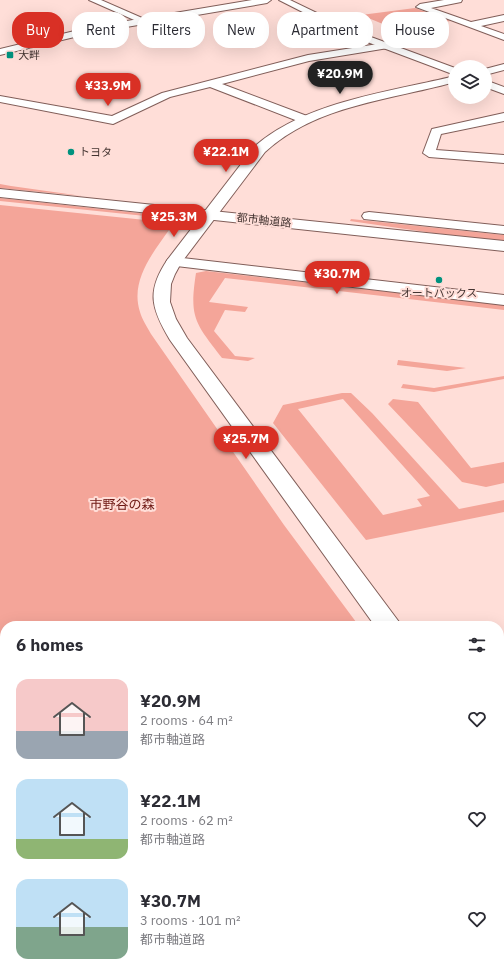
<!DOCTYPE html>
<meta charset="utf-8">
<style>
:root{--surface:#fff;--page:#f7f7f7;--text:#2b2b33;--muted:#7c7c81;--accent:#d93025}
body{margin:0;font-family:"IBM Plex Sans","Noto Sans JP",sans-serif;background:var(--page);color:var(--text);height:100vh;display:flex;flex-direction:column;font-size:15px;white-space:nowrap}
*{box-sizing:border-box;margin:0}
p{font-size:13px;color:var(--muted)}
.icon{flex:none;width:22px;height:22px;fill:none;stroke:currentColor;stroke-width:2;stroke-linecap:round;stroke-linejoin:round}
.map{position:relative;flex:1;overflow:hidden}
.side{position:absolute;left:0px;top:621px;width:504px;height:356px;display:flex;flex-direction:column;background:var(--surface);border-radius:16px 16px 0 0;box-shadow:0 4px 16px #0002}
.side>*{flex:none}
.top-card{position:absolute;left:12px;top:12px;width:480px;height:36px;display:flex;gap:8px}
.fabs{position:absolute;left:448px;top:60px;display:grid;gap:8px}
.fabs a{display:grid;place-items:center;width:44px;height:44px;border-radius:50%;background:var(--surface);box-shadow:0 4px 16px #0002;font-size:20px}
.price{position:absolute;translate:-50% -34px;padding:0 9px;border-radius:14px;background:var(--accent);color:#fff;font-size:13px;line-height:26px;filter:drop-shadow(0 1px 2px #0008)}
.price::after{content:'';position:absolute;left:50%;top:24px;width:12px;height:9px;margin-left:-6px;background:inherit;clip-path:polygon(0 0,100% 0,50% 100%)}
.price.selected{background:#222;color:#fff}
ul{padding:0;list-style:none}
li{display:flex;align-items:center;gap:12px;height:100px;padding:0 16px}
li span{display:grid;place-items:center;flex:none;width:112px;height:80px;border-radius:12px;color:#555}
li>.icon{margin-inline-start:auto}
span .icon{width:48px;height:48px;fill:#fffc;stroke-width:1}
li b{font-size:17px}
h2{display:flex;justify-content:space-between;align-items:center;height:48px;padding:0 16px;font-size:17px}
.tag{padding:0 14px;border-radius:16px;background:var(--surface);box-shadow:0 4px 16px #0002;font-size:14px;line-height:36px}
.tag.selected{background:var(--accent);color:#fff}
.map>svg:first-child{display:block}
.green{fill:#f4a599;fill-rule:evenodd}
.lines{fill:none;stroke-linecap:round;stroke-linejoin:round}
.minor-casing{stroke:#815e59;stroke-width:2}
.tertiary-casing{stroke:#815e59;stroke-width:2}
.primary-casing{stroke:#815e59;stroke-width:2}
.minor{fill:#fff;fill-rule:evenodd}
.tertiary{fill:#fff;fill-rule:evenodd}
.primary{fill:#fff;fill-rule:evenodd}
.poi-dot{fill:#00927e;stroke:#ffded8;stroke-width:1.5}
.labels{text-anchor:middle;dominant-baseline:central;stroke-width:4;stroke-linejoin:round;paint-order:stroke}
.far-poi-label{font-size:11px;fill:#443431;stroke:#ffded8;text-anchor:start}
.far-street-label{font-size:11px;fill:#443431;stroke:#ffded8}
.park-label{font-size:13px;fill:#6d1611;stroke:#ffded8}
</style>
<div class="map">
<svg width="504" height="977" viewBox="0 0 504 977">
<rect width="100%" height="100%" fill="#ffded8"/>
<!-- green -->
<g class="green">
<path d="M415,8L451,21L395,29L361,15Z"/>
<path d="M30,25L59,32L28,39L14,36L23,31L19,29Z"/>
<path d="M0,184L11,186L82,196L0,188Z"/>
<path d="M0,198L157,215L155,217L0,201Z"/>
<path d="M0,205L155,221L169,230C152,254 130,281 140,312C142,319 147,327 151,334L284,525L359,626H5V972H499V903L504,915V977H0Z"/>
<path d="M351,219L504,235V241L433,233L350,221Z"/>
<path d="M206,271L504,305V310L225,278L209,302L248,307L245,312L225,310L214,331L235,356L255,358L248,361L222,358C195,323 189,318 196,273Z"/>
<path d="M398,360L466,368L447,371L397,365Z"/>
<path d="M504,376V379L434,392L401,388L403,384L434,388Z"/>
<path d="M342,393H351L372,413L459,509L504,500V512L366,540L273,423L283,405ZM343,399L430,496L417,499L422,506L383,515L298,409Z"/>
<path d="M393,399L418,402L471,468L504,462V483L486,487L462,482L388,404Z"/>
</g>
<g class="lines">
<defs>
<g id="minor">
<path d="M89,0H101L149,21L144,24L141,23Z"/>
<path d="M444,0H462L461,2L431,8L471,22L504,15V21L481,26L504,34V40L416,7L420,4Z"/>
<path d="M384,43L388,44L389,46L388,48L309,61L222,84L307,116L309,119L307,122L303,123L210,87L170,97L113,124L0,102V96L112,116L162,93L308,55Z"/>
<path d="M504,64V70L485,75V69Z"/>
<path d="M504,113V121L441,134L436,150L504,155V163L429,157L423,153L432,129Z"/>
<path d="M174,257L504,295V305L168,265L166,262L168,259Z"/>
</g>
<g id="tertiary">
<path d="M252,0H271L267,3L91,33L0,55V49L91,27Z"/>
<path d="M279,0H290L352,30L455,68V75L346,34Z"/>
<path d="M455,76V82C390,100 316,105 265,152L181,263L175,274L171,284L170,302L176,319L187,338L402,626H375L170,340C151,308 146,291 168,259L255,146C307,101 390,92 455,76Z"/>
<path d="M485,80L504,87V94L485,87Z"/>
<path d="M499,797L504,799V833L499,831Z"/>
</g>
<g id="primary">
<path d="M0,189L504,241V251L0,197Z"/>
<path d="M369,212L504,226V234L364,219L362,216L364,213Z"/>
</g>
</defs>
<!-- minor casing -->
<use href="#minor" class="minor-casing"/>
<!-- tertiary casing -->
<use href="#tertiary" class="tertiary-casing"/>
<!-- primary casing -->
<use href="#primary" class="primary-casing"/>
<!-- minor -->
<use href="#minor" class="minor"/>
<!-- tertiary -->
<use href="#tertiary" class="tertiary"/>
<!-- primary -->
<use href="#primary" class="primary"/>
</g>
<!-- markers -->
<g class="poi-dot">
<rect x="6" y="51" width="8" height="8" rx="2"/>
<circle cx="71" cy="152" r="4"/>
<circle cx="439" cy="280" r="4"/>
</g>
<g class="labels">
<!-- far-poi labels -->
<g class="far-poi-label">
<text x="18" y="55">大畔</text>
<text x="79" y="152">トヨタ</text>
<text x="439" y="293" text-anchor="middle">オートバックス</text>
</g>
<!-- far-street labels -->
<g class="far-street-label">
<text transform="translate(264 220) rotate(6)">都市軸道路</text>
</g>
<!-- park labels -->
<g class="park-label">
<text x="122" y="504">市野谷の森</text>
</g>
</g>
</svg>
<div class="fabs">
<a><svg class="icon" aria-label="layers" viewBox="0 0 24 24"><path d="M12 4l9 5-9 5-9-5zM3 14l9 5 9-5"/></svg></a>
</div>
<b class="price selected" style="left:340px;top:95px">¥20.9M</b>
<b class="price" style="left:108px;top:107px">¥33.9M</b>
<b class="price" style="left:226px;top:173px">¥22.1M</b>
<b class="price" style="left:174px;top:238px">¥25.3M</b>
<b class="price" style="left:337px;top:295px">¥30.7M</b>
<b class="price" style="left:246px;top:460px">¥25.7M</b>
<div class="top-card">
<a class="tag selected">Buy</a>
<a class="tag">Rent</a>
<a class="tag">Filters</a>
<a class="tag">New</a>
<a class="tag">Apartment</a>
<a class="tag">House</a>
</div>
<section class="side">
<h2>6 homes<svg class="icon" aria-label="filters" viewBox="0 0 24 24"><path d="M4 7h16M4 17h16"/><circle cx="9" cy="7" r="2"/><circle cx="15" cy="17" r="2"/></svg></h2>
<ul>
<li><span style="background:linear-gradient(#f6c9c9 65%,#9aa5b1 0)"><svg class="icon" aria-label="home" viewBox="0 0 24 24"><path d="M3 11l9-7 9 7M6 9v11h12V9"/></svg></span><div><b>¥20.9M</b><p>2 rooms · 64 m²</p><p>都市軸道路</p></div><svg class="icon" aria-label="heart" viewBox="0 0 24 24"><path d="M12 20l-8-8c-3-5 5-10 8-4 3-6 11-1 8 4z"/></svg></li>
<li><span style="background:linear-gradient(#bfe0f5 75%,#8fb573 0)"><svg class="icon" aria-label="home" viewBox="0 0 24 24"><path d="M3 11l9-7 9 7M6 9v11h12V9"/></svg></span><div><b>¥22.1M</b><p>2 rooms · 62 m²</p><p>都市軸道路</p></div><svg class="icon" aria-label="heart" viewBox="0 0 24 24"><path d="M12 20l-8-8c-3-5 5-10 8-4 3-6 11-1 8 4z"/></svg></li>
<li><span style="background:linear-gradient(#bfe0f5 60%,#7fa58c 0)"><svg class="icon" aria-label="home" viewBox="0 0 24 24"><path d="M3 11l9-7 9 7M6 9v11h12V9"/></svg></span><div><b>¥30.7M</b><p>3 rooms · 101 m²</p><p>都市軸道路</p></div><svg class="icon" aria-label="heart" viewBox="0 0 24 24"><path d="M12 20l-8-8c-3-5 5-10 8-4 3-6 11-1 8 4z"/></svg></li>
</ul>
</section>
</div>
